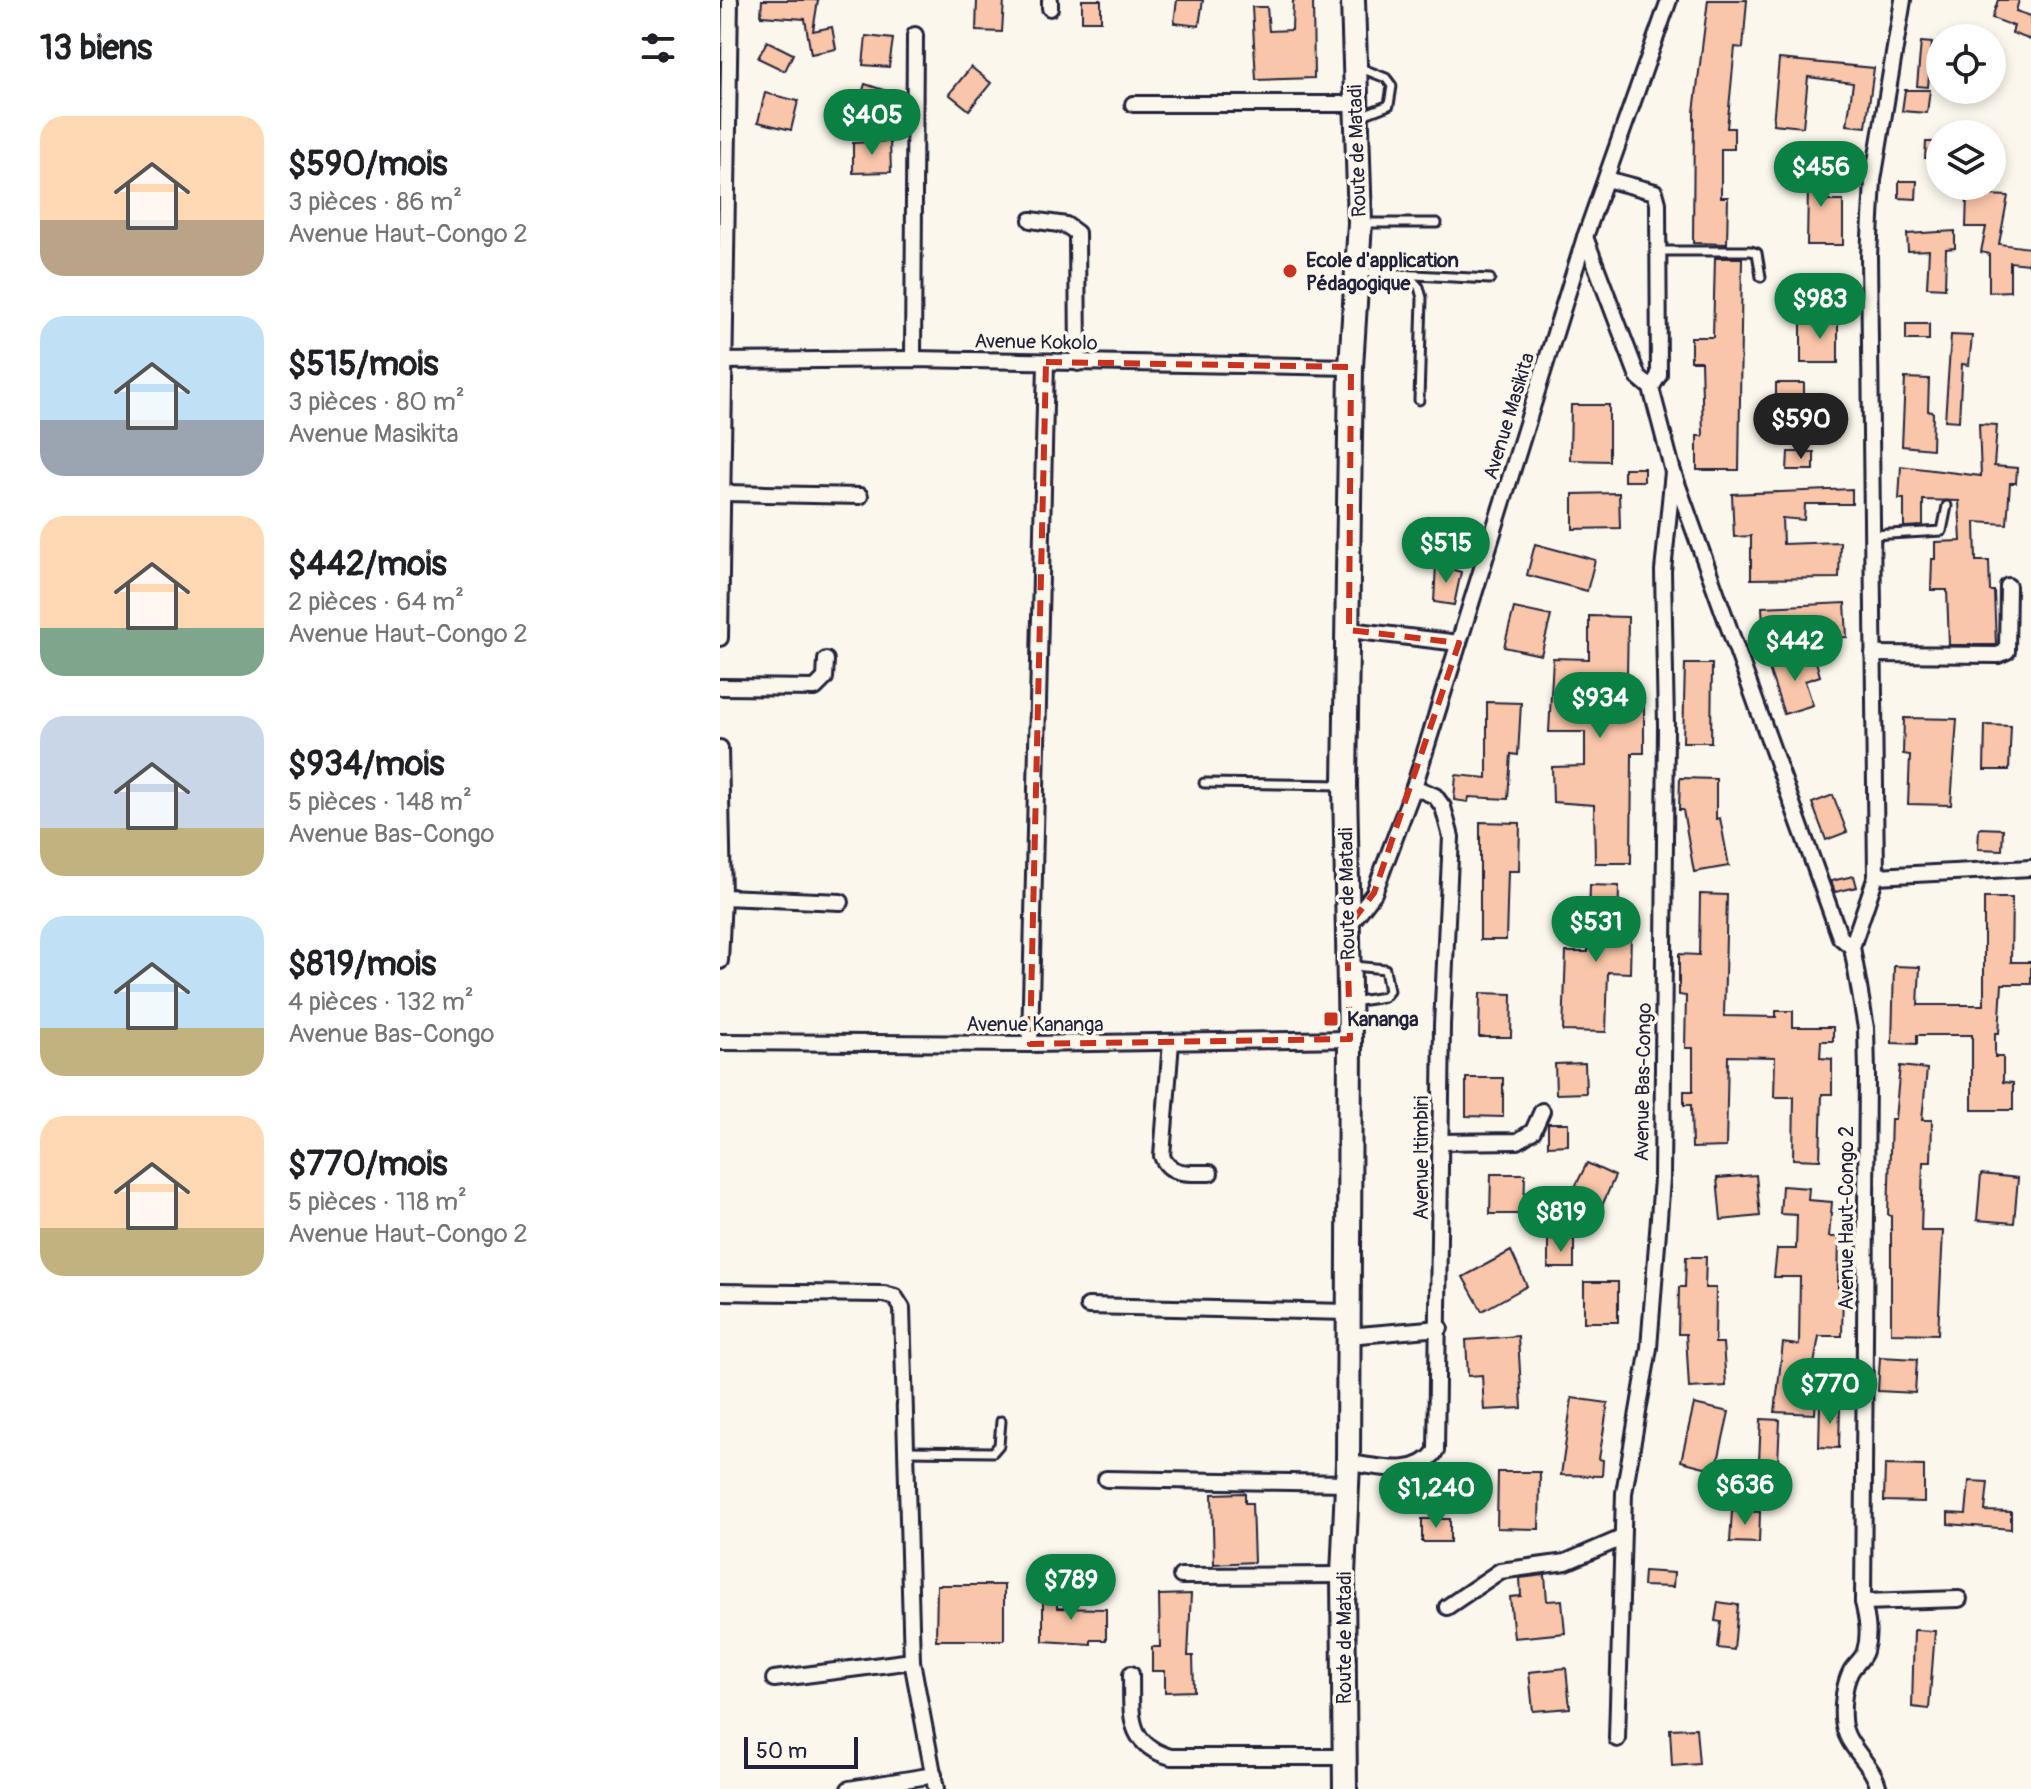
<!DOCTYPE html>
<html lang="fr">
<meta charset="utf-8">
<style>
:root{--surface:#fff;--page:#f6f6f6;--text:#202124;--muted:#757577;--accent:#0b8043}
body{margin:0;font-family:Pangolin,sans-serif;background:var(--page);color:var(--text);height:100vh;display:flex;flex-direction:column;font-size:30px;white-space:nowrap}
*{box-sizing:border-box;margin:0}
p{font-size:26px;color:var(--muted)}
.icon{flex:none;width:44px;height:44px;fill:none;stroke:currentColor;stroke-width:2;stroke-linecap:round;stroke-linejoin:round}
.map{position:relative;flex:1;overflow:hidden}
.details{display:flex;flex-direction:column;background:var(--surface);width:720px}
.details>*{flex:none}
.buttons{position:absolute;left:1206px;top:24px;display:grid;gap:16px}
.buttons a{display:grid;place-items:center;width:80px;height:80px;border-radius:50%;background:var(--surface);box-shadow:0 4px 12px #0003;font-size:40px}
.scale{position:absolute;left:24px;bottom:20px;width:114px;box-sizing:border-box;padding-left:8px;border:4px solid #22223b;border-top:0;font-size:22px;line-height:28px;white-space:nowrap;color:#22223b;-webkit-text-stroke:6px #fbf7ec;paint-order:stroke}
.price{position:absolute;translate:-50% -68px;padding:0 18px;border-radius:28px;background:var(--accent);color:#fff;font-size:26px;line-height:52px;filter:drop-shadow(0 2px 4px #0008)}
.price::after{content:'';position:absolute;left:50%;top:48px;width:24px;height:18px;margin-left:-12px;background:inherit;clip-path:polygon(0 0,100% 0,50% 100%)}
.price.active{background:#222;color:#fff}
ul{padding:0;list-style:none}
li{display:flex;align-items:center;gap:24px;height:200px;padding:0 40px}
li span{display:grid;place-items:center;flex:none;width:224px;height:160px;border-radius:24px;color:#555}
li>.icon{margin-inline-start:auto}
span .icon{width:96px;height:96px;fill:#fffc;stroke-width:1}
li b{font-size:34px}
h2{display:flex;justify-content:space-between;align-items:center;height:96px;padding:0 40px;font-size:34px}
main{display:flex;flex:1;min-height:0}
.map>svg:first-child{display:block}
.building{fill:#f9c6a9;stroke:#22223b;stroke-width:2}
.lines{fill:none;stroke-linecap:round;stroke-linejoin:round}
.service-casing{stroke:#22223b;stroke-width:13}
.minor-casing{stroke:#22223b;stroke-width:20}
.primary-casing{stroke:#22223b;stroke-width:28}
.service{stroke:#fbf7ec;stroke-width:7}
.minor{stroke:#fbf7ec;stroke-width:14}
.primary{stroke:#fbf7ec;stroke-width:22}
.marked{fill:none;stroke:#c8321e;stroke-width:6;stroke-dasharray:16 10;stroke-linejoin:round}
.poi-dot{fill:#c8321e;stroke:#fbf7ec;stroke-width:3}
.labels{text-anchor:middle;dominant-baseline:central;stroke-width:7;stroke-linejoin:round;paint-order:stroke}
.street-label{font-size:20px;fill:#22223b;stroke:#fbf7ec}
.poi-label{font-size:20px;font-weight:bold;fill:#22223b;stroke:#fbf7ec;text-anchor:start}
</style>
<main>
<section class="details">
<h2>13 biens<svg class="icon" aria-label="filters" viewBox="0 0 24 24"><path d="M4 7h16M4 17h16"/><circle cx="9" cy="7" r="2"/><circle cx="15" cy="17" r="2"/></svg></h2>
<ul>
<li><span style="background:linear-gradient(#ffd9b3 65%,#b9a48a 0)"><svg class="icon" aria-label="home" viewBox="0 0 24 24"><path d="M3 11l9-7 9 7M6 9v11h12V9"/></svg></span><div><b>$590/mois</b><p>3 pièces · 86 m²</p><p>Avenue Haut-Congo 2</p></div></li>
<li><span style="background:linear-gradient(#bfe0f5 65%,#9aa5b1 0)"><svg class="icon" aria-label="home" viewBox="0 0 24 24"><path d="M3 11l9-7 9 7M6 9v11h12V9"/></svg></span><div><b>$515/mois</b><p>3 pièces · 80 m²</p><p>Avenue Masikita</p></div></li>
<li><span style="background:linear-gradient(#ffd9b3 70%,#7fa58c 0)"><svg class="icon" aria-label="home" viewBox="0 0 24 24"><path d="M3 11l9-7 9 7M6 9v11h12V9"/></svg></span><div><b>$442/mois</b><p>2 pièces · 64 m²</p><p>Avenue Haut-Congo 2</p></div></li>
<li><span style="background:linear-gradient(#c9d6e8 70%,#c2b280 0)"><svg class="icon" aria-label="home" viewBox="0 0 24 24"><path d="M3 11l9-7 9 7M6 9v11h12V9"/></svg></span><div><b>$934/mois</b><p>5 pièces · 148 m²</p><p>Avenue Bas-Congo</p></div></li>
<li><span style="background:linear-gradient(#bfe0f5 70%,#c2b280 0)"><svg class="icon" aria-label="home" viewBox="0 0 24 24"><path d="M3 11l9-7 9 7M6 9v11h12V9"/></svg></span><div><b>$819/mois</b><p>4 pièces · 132 m²</p><p>Avenue Bas-Congo</p></div></li>
<li><span style="background:linear-gradient(#ffd9b3 70%,#c2b280 0)"><svg class="icon" aria-label="home" viewBox="0 0 24 24"><path d="M3 11l9-7 9 7M6 9v11h12V9"/></svg></span><div><b>$770/mois</b><p>5 pièces · 118 m²</p><p>Avenue Haut-Congo 2</p></div></li>
</ul>
</section>
<div class="map">
<svg width="1311" height="1789" viewBox="0 0 1311 1789">
<rect width="100%" height="100%" fill="#fbf7ec"/>
<filter id="ink" filterUnits="userSpaceOnUse"><feTurbulence type="fractalNoise" baseFrequency=".0125" numOctaves="2"/><feDisplacementMap in="SourceGraphic" scale="16" xChannelSelector="R" yChannelSelector="G"/><feConvolveMatrix kernelMatrix="1 2 1 2 8 2 1 2 1" color-interpolation-filters="sRGB"/></filter>
<g filter="url(#ink)">
<!-- building -->
<g class="building">
<path d="M42,0H98L93,31L112,27L116,49L91,54L85,19L41,16Z"/>
<path d="M257,0H284L282,32L256,31Z"/>
<rect x="362" y="0" width="19" height="21"/>
<path d="M457,0H483L479,26L454,23Z"/>
<path d="M573,0H593L594,78L536,80L532,7H547L549,31L572,30Z"/>
<path d="M988,0H1027L1023,48L1015,47L1007,128H1014V149H1001V197H1008L1007,244L973,243L974,112Z"/>
<path d="M1278,0H1299L1296,11L1311,16V40L1292,33L1294,26L1272,18Z"/>
<path d="M146,36L173,39L169,67L143,65Z"/>
<path d="M47,41L73,54L65,71L38,58Z"/>
<path d="M1201,42L1212,43L1208,87L1197,86Z"/>
<path d="M1059,59L1154,68L1146,127L1127,125L1133,83L1088,77L1083,127L1053,124Z"/>
<path d="M251,67L271,83L249,110L229,94Z"/>
<path d="M145,84L185,97L175,128L135,115Z"/>
<path d="M1185,90H1210L1207,113L1182,111Z"/>
<path d="M45,93L78,101L71,130L38,122Z"/>
<path d="M170,141L171,172L133,173V143Z"/>
<path d="M1206,142H1220V158H1205Z"/>
<path d="M1079,167H1107L1106,201H1123V245H1087L1088,188H1079Z"/>
<path d="M1179,181H1197L1196,199L1179,198Z"/>
<path d="M1247,194L1288,196L1279,244L1310,248L1308,264L1290,262V291L1269,292V254L1261,252L1266,227H1246Z"/>
<path d="M1235,231V248L1226,249L1225,288L1207,287L1209,250L1188,251L1187,234Z"/>
<path d="M995,258H1022L1019,470H977V436H983L981,361H971V337H993Z"/>
<path d="M1118,319V363H1081V320Z"/>
<rect x="1186" y="324" width="23" height="16"/>
<path d="M1231,335L1252,336L1249,365L1242,364L1239,421L1225,420Z"/>
<path d="M1185,378L1209,379L1208,411L1213,412L1212,449L1182,446Z"/>
<rect x="1056" y="383" width="28" height="40"/>
<path d="M851,405H889V461L850,460Z"/>
<path d="M1259,424L1277,425L1274,466L1297,468L1296,483H1290L1287,524L1255,522L1256,561H1269L1270,591H1274L1276,645H1229L1227,590H1211L1212,559H1215V542L1241,541L1239,501L1203,500V526L1184,527V499H1179L1181,466L1261,476Z"/>
<path d="M1068,452H1094V470H1067Z"/>
<rect x="904" y="468" width="20" height="13"/>
<path d="M1132,489V504H1085L1084,520L1062,518L1063,544L1120,542L1119,578L1031,579V536L1014,537L1012,494Z"/>
<path d="M899,493L900,528L853,529V494Z"/>
<path d="M815,544L875,560L867,591L807,575Z"/>
<path d="M716,565L741,572L734,605L714,602Z"/>
<path d="M1125,603L1127,637L1044,641L1042,607Z"/>
<path d="M794,608L831,616L821,655L784,647Z"/>
<path d="M869,616L908,617L907,676L850,675L849,702H924V753H912L911,863H875L874,805L833,802L832,767L865,766V732H829L833,658L869,659Z"/>
<path d="M1094,654L1100,676L1085,681L1093,705L1064,714L1049,669Z"/>
<path d="M965,664H992L991,742H963Z"/>
<path d="M767,702L801,703L798,755L791,754L788,799L749,797L748,802L734,800L736,775L767,778Z"/>
<path d="M1184,718L1237,719L1231,805L1188,804L1190,755L1183,754Z"/>
<path d="M1265,725L1291,726L1289,770H1264Z"/>
<path d="M960,778L996,779V819L1000,818L1009,866L974,872L963,810H959Z"/>
<path d="M1113,795L1127,832L1106,840L1092,803Z"/>
<path d="M760,822L800,823L799,871H788L786,940H760Z"/>
<path d="M1259,828L1283,829L1282,850L1258,849Z"/>
<path d="M1134,876L1137,887L1115,892L1111,881Z"/>
<path d="M870,885L899,886L898,933H911L910,973L888,972L886,1032L843,1031L846,952H868Z"/>
<path d="M980,894L1007,895L1004,1016L1056,1017V1011H1073V1027H1113V1041H1101L1100,1058L1112,1059V1094H1102L1100,1160L1073,1159L1074,1097H1054L1055,1057L1008,1056L1006,1147L972,1148L971,1105H964V1091H973V1048H965L966,996L959,995V954L979,955Z"/>
<path d="M1264,898H1292L1291,962H1311V984H1282L1279,1033H1275V1057H1283V1082L1293,1083V1110H1252V1035H1197V1044L1172,1043L1174,966L1200,967L1198,1005H1264Z"/>
<path d="M760,993L792,994L791,1037H759Z"/>
<path d="M865,1063L866,1093L836,1094L835,1064Z"/>
<path d="M1180,1066L1207,1069L1202,1120H1212L1211,1162H1203L1201,1231H1223L1218,1334L1171,1333V1216L1168,1215L1171,1119H1175Z"/>
<path d="M746,1078H783V1117L746,1116Z"/>
<path d="M828,1123H848V1145L828,1146Z"/>
<path d="M867,1163L895,1176L882,1206L852,1193Z"/>
<path d="M771,1174H805L804,1214H770Z"/>
<path d="M1261,1174L1298,1178L1294,1223L1257,1220Z"/>
<path d="M1036,1175L1040,1216L1001,1220L997,1178Z"/>
<path d="M1062,1186L1089,1188L1088,1200L1112,1202L1109,1237H1119L1118,1288H1123L1122,1336H1099L1088,1398H1096L1095,1414L1055,1412L1063,1343L1079,1345L1080,1277H1054L1057,1249H1076L1077,1215L1060,1214Z"/>
<rect x="828" y="1239" width="26" height="29"/>
<path d="M791,1251L807,1286L762,1311L743,1277Z"/>
<path d="M966,1257H986L985,1288H996L995,1343H1003L1006,1386L969,1388L966,1334H958L959,1287H965Z"/>
<rect x="864" y="1282" width="34" height="40"/>
<path d="M798,1336L802,1408L764,1410L762,1375L748,1376L746,1340Z"/>
<path d="M1160,1357L1197,1359L1195,1393L1158,1391Z"/>
<path d="M852,1398L888,1403L879,1459L883,1460L882,1476L841,1475Z"/>
<path d="M974,1404L1009,1412L996,1470L961,1461Z"/>
<path d="M1100,1404L1120,1405L1119,1448L1099,1447Z"/>
<path d="M1041,1419L1060,1420L1058,1462H1039Z"/>
<path d="M1165,1465L1204,1466V1502L1164,1501Z"/>
<path d="M778,1472H820L819,1529L777,1528Z"/>
<path d="M1249,1481L1268,1482L1265,1511L1291,1512V1529L1228,1524V1513L1246,1514Z"/>
<path d="M525,1493V1503H532L534,1562L494,1564L492,1494Z"/>
<path d="M1012,1511L1040,1512L1039,1543L1010,1542Z"/>
<rect x="702" y="1519" width="28" height="23"/>
<path d="M924,1571L954,1573L953,1587L923,1586Z"/>
<path d="M825,1575L827,1601L842,1600L845,1633L794,1638L790,1597L801,1596L800,1578Z"/>
<path d="M217,1585H284V1640H216Z"/>
<path d="M323,1589H337V1608L386,1609V1640H371V1644L323,1641Z"/>
<path d="M471,1594L468,1656H473L474,1691L445,1692V1671H432V1647H440L439,1595Z"/>
<path d="M998,1602L1018,1605L1014,1650L998,1648L1001,1622L995,1621Z"/>
<path d="M1194,1630L1215,1631L1209,1709L1192,1707Z"/>
<path d="M846,1668L850,1708L813,1711L809,1672Z"/>
<path d="M976,1728L979,1764L952,1766L950,1729Z"/>
</g>
<g class="lines">
<defs>
<g id="service">
<path d="M638,67L666,78L672,86L669,105L640,116"/>
<path d="M642,223H717"/>
<path d="M940,251H1031L1037,253L1041,277"/>
<path d="M639,272L770,279"/>
<path d="M687,274L699,287L702,298L699,400"/>
<path d="M1152,535L1222,531L1227,506"/>
<path d="M484,783L623,785"/>
<path d="M632,1002L664,997L669,991L665,969L634,966"/>
<path d="M187,1451L273,1452L279,1445L281,1421"/>
</g>
<g id="minor">
<path d="M330,8V0"/>
<path d="M413,104H634"/>
<path d="M886,179L935,192L938,203L939,375L931,388"/>
<path d="M311,220L346,225L357,233L358,363"/>
<path d="M865,237L918,377L931,388L953,472L1120,937L1132,947"/>
<path d="M193,359L195,35"/>
<path d="M0,361L193,359L631,367"/>
<path d="M4,493L140,496"/>
<path d="M629,630L739,643"/>
<path d="M0,638L10,0"/>
<path d="M1153,654L1278,655L1287,651L1288,586"/>
<path d="M0,687L95,688L105,678L106,660"/>
<path d="M0,748L3,897L0,961"/>
<path d="M1156,876L1149,256L1153,180L1183,0"/>
<path d="M3,897L121,902"/>
<path d="M627,928L654,893L694,787L865,237L949,0"/>
<path d="M0,1042L310,1044L630,1039"/>
<path d="M451,1042L442,1156C449,1176 471,1173 490,1173"/>
<path d="M310,1044L326,362"/>
<path d="M720,1142L798,1141L813,1131L822,1111"/>
<path d="M0,1292L164,1294L175,1297L182,1308L192,1661L216,1789"/>
<path d="M368,1306L628,1312"/>
<path d="M628,1336L720,1328"/>
<path d="M628,1463C658,1466 696,1479 716,1451L722,1025L731,837L723,807L715,796L694,787"/>
<path d="M386,1479L627,1483"/>
<path d="M461,1576L623,1575"/>
<path d="M1143,1602L1239,1599"/>
<path d="M727,1607L780,1571L846,1562L902,1538"/>
<path d="M411,1674C412,1713 405,1744 451,1757H625"/>
<path d="M54,1679L192,1661"/>
<path d="M897,1739L904,1493L929,1348L942,1179L946,726L943,571L953,472"/>
<path d="M129,1789L214,1775"/>
<path d="M1159,1789C1153,1762 1124,1747 1123,1719C1122,1705 1124,1684 1131,1671C1135,1664 1143,1659 1145,1651C1150,1634 1147,1619 1143,1602L1147,1074L1146,1028L1132,947L1156,876L1311,868"/>
</g>
<path id="primary" d="M625,1789L623,1575L628,1463L630,1039L625,785L631,367L640,223L633,0"/>
</defs>
<!-- service casing -->
<use href="#service" class="service-casing"/>
<!-- minor casing -->
<use href="#minor" class="minor-casing"/>
<!-- primary casing -->
<use href="#primary" class="primary-casing"/>
<!-- service -->
<use href="#service" class="service"/>
<!-- minor -->
<use href="#minor" class="minor"/>
<!-- primary -->
<use href="#primary" class="primary"/>
</g>
</g>
<!-- marked area -->
<path class="marked" d="M326,362L631,367L629,630L739,643L654,893L627,928L630,1039L310,1044Z"/>
<!-- markers -->
<g class="poi-dot">
<circle cx="570" cy="271" r="8"/>
<rect x="603" y="1011" width="16" height="16" rx="4"/>
</g>
<g class="labels">
<!-- street labels -->
<g class="street-label">
<text transform="translate(637 151) rotate(-92)">Route de Matadi</text>
<text transform="translate(316 342) rotate(1)">Avenue Kokolo</text>
<text transform="translate(789 416) rotate(-73)">Avenue Masikita</text>
<text transform="translate(627 894) rotate(-91)">Route de Matadi</text>
<text x="315" y="1024">Avenue Kananga</text>
<text transform="translate(923 1082) rotate(-89)">Avenue Bas-Congo</text>
<text transform="translate(701 1158) rotate(-90)">Avenue Itimbiri</text>
<text transform="translate(1126 1218) rotate(-90)">Avenue Haut-Congo 2</text>
<text transform="translate(624 1638) rotate(-90)">Route de Matadi</text>
</g>
<!-- poi labels -->
<g class="poi-label">
<text x="586" y="260">Ecole d'application<tspan x="586" dy="23">Pédagogique</tspan></text>
<text x="627" y="1019">Kananga</text>
</g>
</g>
</svg>
<div class="buttons">
<a><svg class="icon" aria-label="locate" viewBox="0 0 24 24"><circle cx="12" cy="12" r="6"/><path d="M12 2v4M12 18v4M2 12h4M18 12h4"/></svg></a>
<a><svg class="icon" aria-label="layers" viewBox="0 0 24 24"><path d="M12 4l9 5-9 5-9-5zM3 14l9 5 9-5"/></svg></a>
</div>
<div class="scale">50 m</div>
<b class="price" style="left:152px;top:157px">$405</b>
<b class="price" style="left:1101px;top:209px">$456</b>
<b class="price" style="left:1100px;top:341px">$983</b>
<b class="price active" style="left:1081px;top:461px">$590</b>
<b class="price" style="left:726px;top:585px">$515</b>
<b class="price" style="left:1075px;top:683px">$442</b>
<b class="price" style="left:880px;top:740px">$934</b>
<b class="price" style="left:876px;top:964px">$531</b>
<b class="price" style="left:841px;top:1254px">$819</b>
<b class="price" style="left:1110px;top:1426px">$770</b>
<b class="price" style="left:1025px;top:1527px">$636</b>
<b class="price" style="left:716px;top:1530px">$1,240</b>
<b class="price" style="left:351px;top:1622px">$789</b>
</div>
</main>
